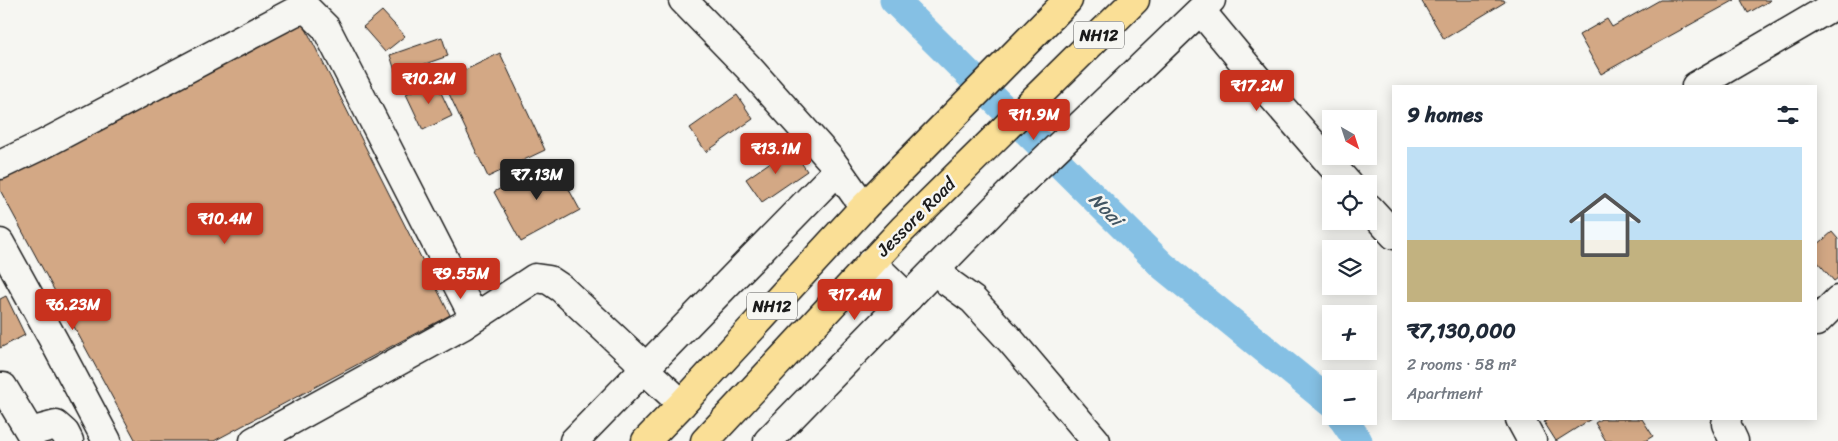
<!DOCTYPE html>
<meta charset="utf-8">
<style>
:root{--surface:#fff;--page:#f2f2f3;--text:#1f2937;--muted:#747a83;--accent:#c8321e}
body{margin:0;font-family:Sriracha,sans-serif;background:var(--page);color:var(--text);height:100vh;display:flex;flex-direction:column;font-size:19px;white-space:nowrap}
*{box-sizing:border-box;margin:0}
p{font-size:16px;color:var(--muted)}
.icon{flex:none;width:28px;height:28px;fill:none;stroke:currentColor;stroke-width:2;stroke-linecap:round;stroke-linejoin:round}
.map{position:relative;flex:1;overflow:hidden}
.sheet{position:absolute;left:1392px;top:85px;width:425px;height:335px;display:flex;flex-direction:column;background:var(--surface);border-radius:0px;box-shadow:0 2px 12px #0003}
.sheet>*{flex:none}
.needle{width:32px;rotate:141deg}
.tools{position:absolute;left:1322px;top:110px;display:grid;gap:10px}
.tools a{display:grid;place-items:center;width:55px;height:55px;border-radius:0px;background:var(--surface);box-shadow:0 2px 12px #0003;font-size:25px}
.price{position:absolute;translate:-50% -42px;padding:0 11px;border-radius:5px;background:var(--accent);color:#fff;font-size:16px;line-height:32px;filter:drop-shadow(0 1px 2px #0008)}
.price::after{content:'';position:absolute;left:50%;top:30px;width:15px;height:11px;margin-left:-8px;background:inherit;clip-path:polygon(0 0,100% 0,50% 100%)}
.price.on{background:#222;color:#fff}
ul{padding:0;list-style:none}
li{display:grid;align-content:center;gap:10px;height:265px;padding:0 15px}
li span{display:grid;place-items:center;height:155px;border-radius:0px;color:#555}
li>.icon{margin-inline-start:auto}
span .icon{width:90px;height:90px;fill:#fffc;stroke-width:1}
li b{font-size:21px}
h2{display:flex;justify-content:space-between;align-items:center;height:60px;padding:0 15px;font-size:21px}
.map>svg:first-child{display:block}
.lines{fill:none;stroke-linecap:round;stroke-linejoin:round}
.canal{stroke:#85c0e4;stroke-width:29}
.building{fill:#d3a885;stroke:#1c1c1c}
.minor-casing{stroke:#1c1c1c;stroke-width:31}
.highway-casing{stroke:#1c1c1c;stroke-width:31}
.minor{stroke:#f6f6f2;stroke-width:28}
.highway{stroke:#fadf96;stroke-width:28}
.labels{text-anchor:middle;dominant-baseline:central;stroke-width:5;stroke-linejoin:round;paint-order:stroke}
.shield{fill:#f6f6f2;stroke:#5d5d5c;stroke-width:1}
.shield-label{font-size:16px;font-weight:bold;fill:#1c1c1c}
.street-label{font-size:18px;fill:#1c1c1c;stroke:#f6f6f2}
.water-label{font-size:19px;font-style:italic;fill:#415562;stroke:#f6f6f2}
</style>
<div class="map">
<svg width="1838" height="441" viewBox="0 0 1838 441">
<rect width="100%" height="100%" fill="#f6f6f2"/>
<filter id="ink" filterUnits="userSpaceOnUse"><feTurbulence type="fractalNoise" baseFrequency=".02" numOctaves="2"/><feDisplacementMap in="SourceGraphic" scale="10" xChannelSelector="R" yChannelSelector="G"/><feConvolveMatrix kernelMatrix="1 2 1 2 8 2 1 2 1" color-interpolation-filters="sRGB"/></filter>
<g filter="url(#ink)">
<g class="lines">
<!-- canal -->
<g class="canal">
<path d="M894,0L1163,266L1331,403"/>
<path d="M1341,416L1358,441"/>
</g>
</g>
<!-- building -->
<g class="building">
<path d="M1421,0H1504L1505,2L1444,39Z"/>
<path d="M1660,0H1735L1601,74L1579,35L1607,19L1612,27Z"/>
<path d="M1741,0H1771L1748,13Z"/>
<path d="M382,11L405,36L385,52L363,27Z"/>
<path d="M302,21L450,315L214,441H136L0,190V179Z"/>
<path d="M442,37L448,56L396,74L390,55Z"/>
<path d="M500,53L545,150L488,177L443,81Z"/>
<path d="M435,80L452,116L423,130L406,94Z"/>
<path d="M737,95L753,119L706,152L690,128Z"/>
<path d="M791,148L807,171L762,202L746,179Z"/>
<path d="M553,160L580,210L521,242L494,192Z"/>
<path d="M1832,232L1838,239V278L1834,281L1816,260V246Z"/>
<path d="M6,296L25,335L0,348V299Z"/>
<path d="M1549,419H1591L1556,441L1544,422Z"/>
<path d="M1601,419H1642L1653,436L1645,441H1606L1595,423Z"/>
</g>
<g class="lines">
<defs>
<g id="minor">
<path d="M683,0L748,67L830,159L864,207"/>
<path d="M1201,11L1269,93L1348,184"/>
<path d="M1696,86L1833,6"/>
<path d="M0,165L44,144L294,12L307,9L326,28L474,317"/>
<path d="M1369,208L1394,235"/>
<path d="M0,243L54,341L107,441"/>
<path d="M871,262L908,298"/>
<path d="M937,268L948,282L973,300L1011,341L1096,441"/>
<path d="M1816,322L1838,300"/>
<path d="M0,387H3L30,432L56,425L65,433L69,441"/>
<path d="M1520,419L1532,441"/>
<path d="M1727,419L1726,424L1734,441"/>
<path d="M254,441L462,326L535,278L549,280L561,288L635,357L644,369L682,404"/>
<path d="M574,441L838,170"/>
<path d="M768,441L1010,193L1211,0"/>
</g>
<g id="highway">
<path d="M646,441L682,404L864,207L1068,0"/>
<path d="M705,441L903,229L1135,0"/>
</g>
</defs>
<!-- minor casing -->
<use href="#minor" class="minor-casing"/>
<!-- highway casing -->
<use href="#highway" class="highway-casing"/>
<!-- minor -->
<use href="#minor" class="minor"/>
<!-- highway -->
<use href="#highway" class="highway"/>
</g>
</g>
<g class="labels">
<!-- shield labels -->
<g class="shield">
<rect x="1074" y="21.5" width="50" height="27" rx="4"/>
<rect x="747" y="292.5" width="50" height="27" rx="4"/>
</g>
<g class="shield-label">
<text x="1099" y="35">NH12</text>
<text x="772" y="306">NH12</text>
</g>
<!-- street labels -->
<g class="street-label">
<text transform="translate(916 217) rotate(-45)">Jessore Road</text>
</g>
<!-- water labels -->
<g class="water-label">
<text transform="translate(1106 209) rotate(45)">Noai</text>
</g>
</g>
</svg>
<div class="tools">
<a><svg class="needle" viewBox="-14 -14 28 28"><path d="M0-13l5 13h-10z" fill="#e53935"/><path d="M0 13l5-13h-10z" fill="#747a83"/></svg></a>
<a><svg class="icon" aria-label="locate" viewBox="0 0 24 24"><circle cx="12" cy="12" r="6"/><path d="M12 2v4M12 18v4M2 12h4M18 12h4"/></svg></a>
<a><svg class="icon" aria-label="layers" viewBox="0 0 24 24"><path d="M12 4l9 5-9 5-9-5zM3 14l9 5 9-5"/></svg></a>
<a>+</a>
<a>−</a>
</div>
<b class="price" style="left:429px;top:105px">₹10.2M</b>
<b class="price" style="left:1257px;top:112px">₹17.2M</b>
<b class="price" style="left:1034px;top:141px">₹11.9M</b>
<b class="price" style="left:776px;top:175px">₹13.1M</b>
<b class="price on" style="left:537px;top:201px">₹7.13M</b>
<b class="price" style="left:225px;top:245px">₹10.4M</b>
<b class="price" style="left:461px;top:300px">₹9.55M</b>
<b class="price" style="left:855px;top:321px">₹17.4M</b>
<b class="price" style="left:73px;top:331px">₹6.23M</b>
<section class="sheet">
<h2>9 homes<svg class="icon" aria-label="filters" viewBox="0 0 24 24"><path d="M4 7h16M4 17h16"/><circle cx="9" cy="7" r="2"/><circle cx="15" cy="17" r="2"/></svg></h2>
<ul>
<li><span style="background:linear-gradient(#bfe0f5 60%,#c2b280 0)"><svg class="icon" aria-label="home" viewBox="0 0 24 24"><path d="M3 11l9-7 9 7M6 9v11h12V9"/></svg></span><div><b>₹7,130,000</b><p>2 rooms · 58 m²</p><p>Apartment</p></div></li>
</ul>
</section>
</div>
